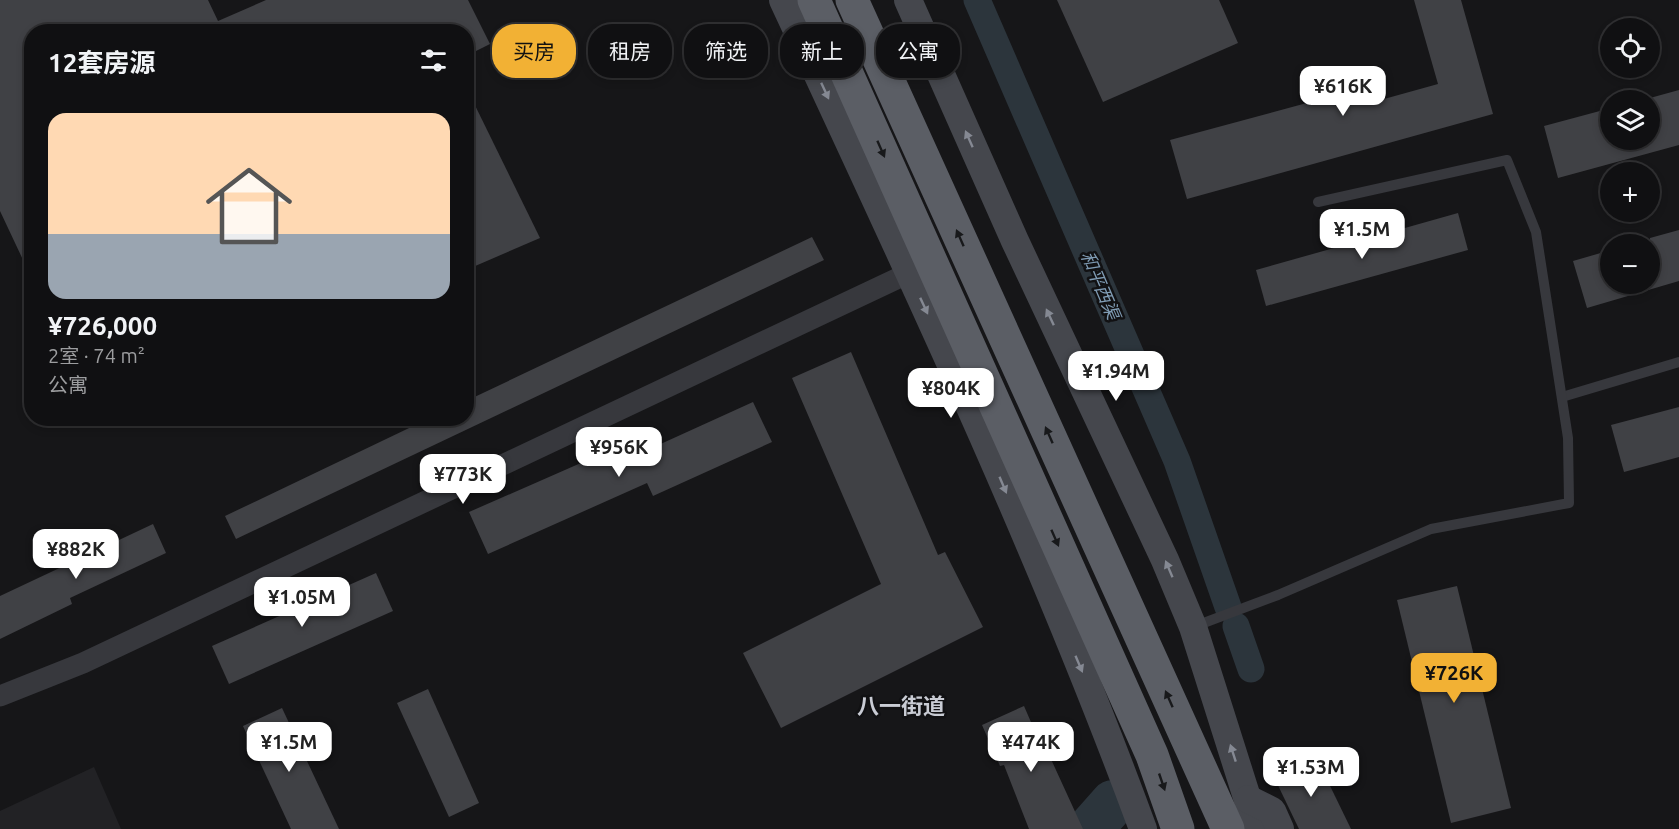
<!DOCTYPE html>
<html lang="zh">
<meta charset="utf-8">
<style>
:root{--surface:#101012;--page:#19191b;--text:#f1f3f6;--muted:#9c9d9f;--line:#303032;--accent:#f2b134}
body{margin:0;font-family:Ubuntu,"Noto Sans SC",sans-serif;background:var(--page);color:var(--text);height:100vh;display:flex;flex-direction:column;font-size:22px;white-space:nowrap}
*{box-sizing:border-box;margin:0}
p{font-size:20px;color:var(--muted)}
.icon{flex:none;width:33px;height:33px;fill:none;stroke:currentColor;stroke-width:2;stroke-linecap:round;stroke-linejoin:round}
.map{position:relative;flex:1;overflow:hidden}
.side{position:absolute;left:24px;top:24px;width:450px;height:402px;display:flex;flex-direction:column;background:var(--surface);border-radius:24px;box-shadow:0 3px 9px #0003,0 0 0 2px var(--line)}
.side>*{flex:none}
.hud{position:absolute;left:492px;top:24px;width:570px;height:54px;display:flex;gap:12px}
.fabs{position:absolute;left:1600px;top:18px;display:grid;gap:12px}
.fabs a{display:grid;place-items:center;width:60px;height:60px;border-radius:50%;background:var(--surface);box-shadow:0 3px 9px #0003,0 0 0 2px var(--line);font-size:30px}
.price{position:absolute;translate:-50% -51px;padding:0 14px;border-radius:12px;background:#fff;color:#222;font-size:20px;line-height:39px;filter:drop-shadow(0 2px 3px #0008)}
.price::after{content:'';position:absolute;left:50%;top:36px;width:18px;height:14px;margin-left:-9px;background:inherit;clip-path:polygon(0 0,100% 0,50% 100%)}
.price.selected{background:var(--accent);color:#111}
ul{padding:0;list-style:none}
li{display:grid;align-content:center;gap:12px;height:318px;padding:0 24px}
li+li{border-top:2px solid var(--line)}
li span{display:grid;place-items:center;height:186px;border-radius:18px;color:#555}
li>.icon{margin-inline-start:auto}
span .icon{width:108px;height:108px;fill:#fffc;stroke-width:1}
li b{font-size:26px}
h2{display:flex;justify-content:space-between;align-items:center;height:72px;padding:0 24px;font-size:26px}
.chip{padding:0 21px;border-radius:24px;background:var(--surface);box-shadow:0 3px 9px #0003,0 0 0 2px var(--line);font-size:21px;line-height:54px}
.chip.selected{background:var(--accent);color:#111}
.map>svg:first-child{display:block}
.built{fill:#222225}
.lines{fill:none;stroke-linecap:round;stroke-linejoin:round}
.canal{stroke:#2c353c;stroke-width:27}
.river{stroke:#2c353c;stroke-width:46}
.building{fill:#404145}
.service{stroke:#37383d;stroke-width:10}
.minor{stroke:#37383d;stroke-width:21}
.secondary{stroke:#45474d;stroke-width:28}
.trunk{stroke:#5b5e65;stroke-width:33}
.oneway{fill:#858993}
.oneway2{fill:#18191b}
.labels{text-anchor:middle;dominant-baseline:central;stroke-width:5;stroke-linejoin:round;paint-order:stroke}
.water-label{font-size:18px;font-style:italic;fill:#7f9bb3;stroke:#111113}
.district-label{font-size:22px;font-weight:bold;fill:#c9ccd4;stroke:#111113}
</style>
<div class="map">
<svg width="1679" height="829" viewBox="0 0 1679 829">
<rect width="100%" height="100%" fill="#161618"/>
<!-- built -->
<path class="built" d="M94,767L121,829H0V811Z"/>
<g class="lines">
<!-- canal -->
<g class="canal">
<path d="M977,0L1177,461L1228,607"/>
<path d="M1236,626L1251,669"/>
</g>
<!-- river -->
<path class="river" d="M1090,829L1113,803"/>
</g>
<!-- building -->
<g class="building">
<path d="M0,0H208L218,21L266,0H468L490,44L466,56V32H32V279L0,211Z"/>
<path d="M1057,0H1219L1238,43L1103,102Z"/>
<path d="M1414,0H1461L1493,114L1187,199L1170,140L1362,88L1366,104L1438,84Z"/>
<path d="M466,87L540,238L466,270Z"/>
<path d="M1679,90V145L1558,178L1544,126L1611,108V140H1650V98Z"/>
<path d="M1458,213L1468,250L1266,306L1256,270Z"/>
<path d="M1679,230V281L1587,308L1573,261L1611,250V284L1650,285V238Z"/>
<path d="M812,237L824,260L236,539L225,516L430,418H466V401Z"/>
<path d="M851,352L938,555L945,552L983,627L781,728L743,653L881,584L792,378Z"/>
<path d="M753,402L772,442L653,496L647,483L488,554L469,512L615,448L621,462Z"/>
<path d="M1679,407V457L1624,472L1611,425Z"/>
<path d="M153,524L166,553L70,598L72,604L0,639V596Z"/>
<path d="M376,573L393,611L229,684L212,646Z"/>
<path d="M1457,586L1511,808L1451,823L1397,600Z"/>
<path d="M428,689L479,803L449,817L397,703Z"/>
<path d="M1024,706L1047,759L1050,757L1083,829H1029L1004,765L1000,766L982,725Z"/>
<path d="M282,708L339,829H291L243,726Z"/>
<path d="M1316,757L1351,829H1299L1274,777Z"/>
</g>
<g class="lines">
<!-- service -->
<g class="service">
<path d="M1562,397L1679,362"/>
<path d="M1193,627L1278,595L1431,529L1569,503L1568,438L1536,232L1507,160L1318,202"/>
</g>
<!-- minor -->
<path class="minor" d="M0,696L83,663L909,273"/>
<!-- secondary -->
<g class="secondary">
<path d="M783,0C910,273 1039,546 1143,829"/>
<path d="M908,0L1015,241L1165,560L1193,627L1257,829"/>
<path d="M1248,799L1272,811L1280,829"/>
</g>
<!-- trunk -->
<g class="trunk">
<path d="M814,0L1152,755L1178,829"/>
<path d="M852,0L1228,829"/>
</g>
</g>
<!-- one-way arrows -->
<defs><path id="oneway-solid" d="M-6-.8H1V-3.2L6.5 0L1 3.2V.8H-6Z" transform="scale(1.5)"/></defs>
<g class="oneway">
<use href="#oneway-solid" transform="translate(825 91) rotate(65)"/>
<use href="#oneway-solid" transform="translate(969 139) rotate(-114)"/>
<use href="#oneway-solid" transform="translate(924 306) rotate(65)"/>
<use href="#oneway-solid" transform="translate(1050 317) rotate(-115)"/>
<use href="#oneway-solid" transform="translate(1003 485) rotate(67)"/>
<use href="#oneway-solid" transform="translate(1169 569) rotate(-113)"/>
<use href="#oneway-solid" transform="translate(1079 664) rotate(67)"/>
<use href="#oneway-solid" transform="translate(1233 753) rotate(-108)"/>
</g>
<g class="oneway2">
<use href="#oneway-solid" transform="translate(881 149) rotate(66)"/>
<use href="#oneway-solid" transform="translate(960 238) rotate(-114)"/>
<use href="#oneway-solid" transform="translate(1049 435) rotate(-114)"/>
<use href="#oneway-solid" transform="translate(1055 538) rotate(66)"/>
<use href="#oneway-solid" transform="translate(1169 699) rotate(-114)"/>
<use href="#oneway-solid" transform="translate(1162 782) rotate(71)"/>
</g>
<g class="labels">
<!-- water labels -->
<g class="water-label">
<text transform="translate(1101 285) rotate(67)">和平西渠</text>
</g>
<!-- district labels -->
<g class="district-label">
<text x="901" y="705">八一街道</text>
</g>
</g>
</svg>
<div class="fabs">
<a><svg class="icon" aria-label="locate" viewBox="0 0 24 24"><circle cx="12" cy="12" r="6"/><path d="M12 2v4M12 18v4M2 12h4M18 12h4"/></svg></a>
<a><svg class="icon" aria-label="layers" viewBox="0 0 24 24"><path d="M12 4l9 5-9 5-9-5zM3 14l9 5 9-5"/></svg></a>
<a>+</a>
<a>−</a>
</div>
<b class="price" style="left:1343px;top:117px">¥616K</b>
<b class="price" style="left:1362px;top:260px">¥1.5M</b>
<b class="price" style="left:1116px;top:402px">¥1.94M</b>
<b class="price" style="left:951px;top:419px">¥804K</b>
<b class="price" style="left:619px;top:478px">¥956K</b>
<b class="price" style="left:463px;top:505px">¥773K</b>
<b class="price" style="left:76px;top:580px">¥882K</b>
<b class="price" style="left:302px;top:628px">¥1.05M</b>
<b class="price selected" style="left:1454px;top:704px">¥726K</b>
<b class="price" style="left:289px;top:773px">¥1.5M</b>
<b class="price" style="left:1031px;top:773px">¥474K</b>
<b class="price" style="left:1311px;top:798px">¥1.53M</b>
<div class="hud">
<a class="chip selected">买房</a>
<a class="chip">租房</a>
<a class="chip">筛选</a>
<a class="chip">新上</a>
<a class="chip">公寓</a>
</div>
<section class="side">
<h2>12套房源<svg class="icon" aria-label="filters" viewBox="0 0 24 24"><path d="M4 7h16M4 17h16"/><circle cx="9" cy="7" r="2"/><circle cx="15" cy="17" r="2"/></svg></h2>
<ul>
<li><span style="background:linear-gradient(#ffd9b3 65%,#9aa5b1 0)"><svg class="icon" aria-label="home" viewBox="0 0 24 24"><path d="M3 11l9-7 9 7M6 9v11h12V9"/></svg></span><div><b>¥726,000</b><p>2室 · 74 m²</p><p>公寓</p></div></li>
</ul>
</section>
</div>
